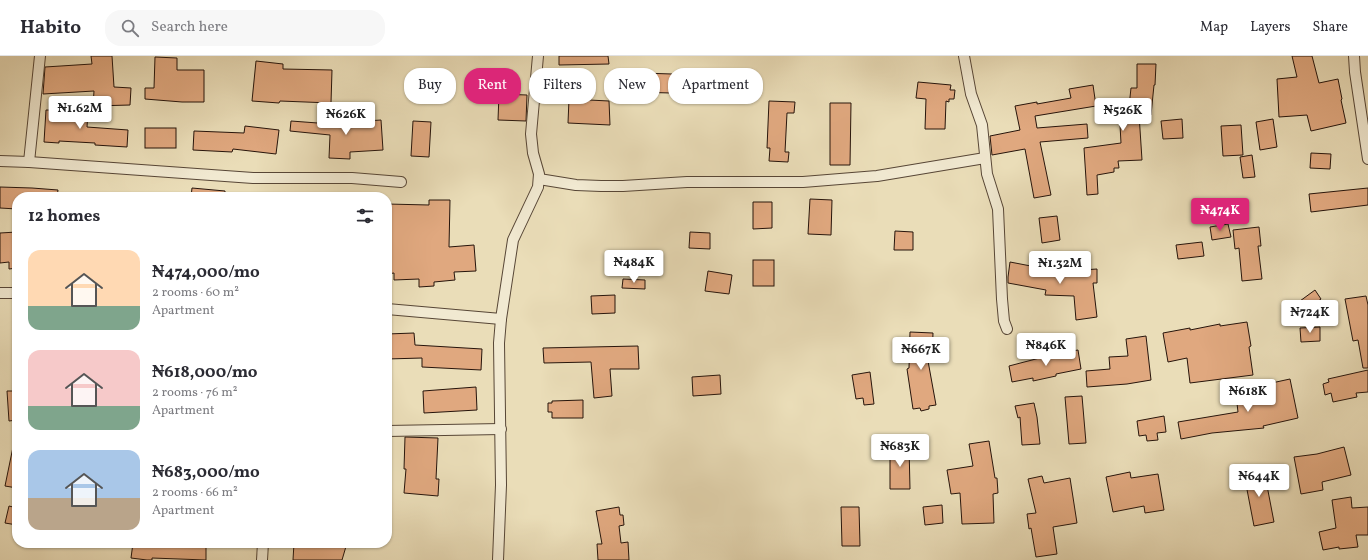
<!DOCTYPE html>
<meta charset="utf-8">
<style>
:root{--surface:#fff;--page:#f7f7f7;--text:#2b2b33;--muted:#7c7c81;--line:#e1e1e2;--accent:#db2777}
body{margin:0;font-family:Vollkorn,serif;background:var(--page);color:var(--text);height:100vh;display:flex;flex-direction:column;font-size:15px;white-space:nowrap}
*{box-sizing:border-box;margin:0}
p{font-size:13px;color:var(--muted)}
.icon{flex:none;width:22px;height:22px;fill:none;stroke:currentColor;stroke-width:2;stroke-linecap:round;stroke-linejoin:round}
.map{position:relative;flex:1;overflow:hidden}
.drawer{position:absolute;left:12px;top:136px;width:380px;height:356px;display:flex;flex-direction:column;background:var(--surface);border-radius:16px;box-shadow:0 1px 3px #0004}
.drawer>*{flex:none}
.banner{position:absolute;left:404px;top:12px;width:380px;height:36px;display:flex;gap:8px}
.price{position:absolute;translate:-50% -34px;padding:0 9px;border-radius:4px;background:#fff;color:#222;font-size:13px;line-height:26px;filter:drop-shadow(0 1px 2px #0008)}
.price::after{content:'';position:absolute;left:50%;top:24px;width:12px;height:9px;margin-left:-6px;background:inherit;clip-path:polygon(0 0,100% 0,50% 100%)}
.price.current{background:var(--accent);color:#fff}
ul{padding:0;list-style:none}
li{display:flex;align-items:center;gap:12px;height:100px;padding:0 16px}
li span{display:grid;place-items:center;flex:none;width:112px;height:80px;border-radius:12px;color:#555}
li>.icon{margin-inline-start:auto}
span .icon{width:48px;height:48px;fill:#fffc;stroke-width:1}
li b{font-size:17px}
h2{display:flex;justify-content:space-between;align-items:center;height:48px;padding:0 16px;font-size:17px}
.tag{padding:0 14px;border-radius:16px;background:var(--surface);box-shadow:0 1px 3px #0004;font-size:14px;line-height:36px}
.tag.current{background:var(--accent);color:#fff}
header{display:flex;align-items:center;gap:24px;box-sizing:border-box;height:56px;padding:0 20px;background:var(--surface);border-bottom:1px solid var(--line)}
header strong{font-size:19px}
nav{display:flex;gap:22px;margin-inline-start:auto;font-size:14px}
.search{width:280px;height:36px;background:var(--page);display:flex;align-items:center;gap:10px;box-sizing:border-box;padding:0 14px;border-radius:16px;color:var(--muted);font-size:15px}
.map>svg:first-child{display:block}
.building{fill:#e0a87f;stroke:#26140b}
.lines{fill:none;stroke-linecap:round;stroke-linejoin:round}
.street-casing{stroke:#574636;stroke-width:12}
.street{stroke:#f1e9d1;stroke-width:10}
</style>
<header>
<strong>Habito</strong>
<div class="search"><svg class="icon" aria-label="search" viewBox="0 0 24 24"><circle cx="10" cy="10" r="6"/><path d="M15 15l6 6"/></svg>Search here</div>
<nav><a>Map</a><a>Layers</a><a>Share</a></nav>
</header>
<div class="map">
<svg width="1368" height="504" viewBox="0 0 1368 504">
<rect width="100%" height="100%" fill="#eaddb8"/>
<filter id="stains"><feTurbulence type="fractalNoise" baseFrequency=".005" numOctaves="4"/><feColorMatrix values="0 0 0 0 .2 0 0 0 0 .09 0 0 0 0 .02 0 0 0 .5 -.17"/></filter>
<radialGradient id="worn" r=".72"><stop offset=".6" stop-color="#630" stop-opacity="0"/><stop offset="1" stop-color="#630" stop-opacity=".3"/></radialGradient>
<!-- building -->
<g class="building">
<path d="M91,0H112L114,31L131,32L130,49L93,50L94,35L43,38L45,11L92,8Z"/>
<path d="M559,0H608L609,8L559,9Z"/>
<path d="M1292,0H1312L1319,27L1338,23L1342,43L1341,44L1346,67L1311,75L1307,59L1279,61L1277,23L1297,21Z"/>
<path d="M155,1L177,2V14H204V46H182L145,43V32H154Z"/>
<path d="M256,5L283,8V13L332,14L331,47L280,45L279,47L252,45Z"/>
<path d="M1137,8H1156L1155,29H1154L1151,59L1139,58L1142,104L1118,105L1119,112H1114V116L1097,119L1098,138L1087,139L1084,92L1121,87L1120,69H1127L1131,32H1137Z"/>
<path d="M624,17L640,19V17L672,18L671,37L634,36V39L622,37Z"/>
<path d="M918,26L951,29L950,34H955L954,43H949V46L946,45L945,73H925L926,43L916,42Z"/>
<path d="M1093,29L1096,50L1035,60L1037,72L1087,68L1088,82L1040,86L1051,139L1034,142L1025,93L992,99L990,80L1020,74L1015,50L1037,46V48L1071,42L1069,33Z"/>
<path d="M499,38L527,39L526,65L498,64Z"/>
<path d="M569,43L609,45L610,69L568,67Z"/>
<path d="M769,45L795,46L794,57H787L785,96H789L788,106L769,105L770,92H767Z"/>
<path d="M830,47H851L850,109H830Z"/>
<path d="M46,54L88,55L87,71L128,74L127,91L95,89V87L59,85V87L44,86Z"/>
<path d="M331,63L351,64V66L381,64L383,94L350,96V103L329,102L330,79L290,75L291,65L331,68Z"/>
<path d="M1182,63L1183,82L1163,83L1161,65Z"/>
<path d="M1273,63L1277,91L1260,94L1256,66Z"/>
<path d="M413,65L431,66L429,101L411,100Z"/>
<path d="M1241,69L1243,99L1223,100L1221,70Z"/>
<path d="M245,70L279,74L276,98L233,93L232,96L193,94L194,75L244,77Z"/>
<rect x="145" y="72" width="31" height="20"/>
<path d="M1311,97L1331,98L1330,113L1310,112Z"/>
<path d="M1252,99L1255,121L1243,122L1240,101Z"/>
<path d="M0,131L32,132L58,134L57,141H17V153L0,152Z"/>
<path d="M192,132L225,135V141H191Z"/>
<path d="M1368,132V149L1311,156L1309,138Z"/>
<path d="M810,143L832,144L831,179L808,178Z"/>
<path d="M429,144H450L449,191L474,189L476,215L454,216L455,224L434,226V230L419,231V223L394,224V217L387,218V148L429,149Z"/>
<path d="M753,146H772V172L753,173Z"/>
<path d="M1057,160L1060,184L1042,187L1039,162Z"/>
<path d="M1228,168L1231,181L1212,184L1210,171Z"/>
<path d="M1259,171L1261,190H1258L1262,223L1242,225L1239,192L1235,193L1233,174Z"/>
<path d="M895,175L913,176V194H894Z"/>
<path d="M17,176V212L9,213V206L0,207V177Z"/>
<path d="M690,176L710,177V193L689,192Z"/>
<path d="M1202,186L1204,200L1178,203L1176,189Z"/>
<rect x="753" y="204" width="21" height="26"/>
<path d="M1010,206L1036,211V212L1067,214V215L1097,213V227H1093L1097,261L1076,264L1074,240L1045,239L1046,234L1008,227V221Z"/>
<path d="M708,215L732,219L729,238L705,235Z"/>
<path d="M623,223L645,224V233L622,232Z"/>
<path d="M1315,234L1321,243L1306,254L1300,245Z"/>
<path d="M615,239V257L592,258L591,240Z"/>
<path d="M1366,240L1368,249V312H1363L1358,284L1353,285L1345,243Z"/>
<path d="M1247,266L1251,290L1249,291L1253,319L1190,327L1187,302L1168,306L1163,277L1190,272V274L1220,268V270Z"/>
<path d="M1320,271V285L1301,286L1300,272Z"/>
<path d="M910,276L933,277L932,305H928L936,349L929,350V353L921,355L920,352L913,353L907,313L909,312Z"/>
<path d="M414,277L415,289L482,293L481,314L422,311V302L387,303V278Z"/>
<path d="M1146,280L1151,324L1127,328L1087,331L1086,315L1110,313L1109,301L1128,300L1126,283Z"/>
<path d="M638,290L639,313H610L612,340L594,342L591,306L544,307L543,292Z"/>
<path d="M1078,294L1081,313L1056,318V320L1033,325V322L1012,326L1009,310L1055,298Z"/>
<path d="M1368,314V336L1356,337L1357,341L1333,346L1331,337L1325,339L1323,328L1329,326L1328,323Z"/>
<path d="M870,316L874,348L864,349L863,342L856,343L852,319Z"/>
<path d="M720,319L721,338L693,340L692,321Z"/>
<path d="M1290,323L1298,362L1263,370L1264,372L1212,377L1181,383L1178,366L1238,356L1236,339L1268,335L1267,328Z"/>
<path d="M476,331L477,354L424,357L423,335Z"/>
<path d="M7,335H17V364L9,365Z"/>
<path d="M1082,340L1086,387L1069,388L1065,341Z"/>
<path d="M583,344V362H552V356H548V347H552V345Z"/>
<path d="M1034,347L1037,361L1040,388L1022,389L1020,361L1018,362L1015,350Z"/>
<path d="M1164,360L1166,376L1157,377L1158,384L1147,385L1146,379L1139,380L1137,365Z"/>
<path d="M405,381L438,382L436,423H439L438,440L404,437L406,413H404Z"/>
<path d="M989,385L995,422H997L998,437L993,438L994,467L962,468L960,437L951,438L947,414L973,410L969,388Z"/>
<path d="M890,390H909L910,433H890Z"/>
<path d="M13,391L17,392V432L5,430Z"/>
<path d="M1344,391L1351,419L1322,426L1323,434L1301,438L1294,401L1317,398Z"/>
<path d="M1264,414L1274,466L1254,470L1244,418Z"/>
<path d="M1130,416L1131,422L1158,418L1164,454L1145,457L1144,450L1113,456L1106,421Z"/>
<path d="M1042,420L1044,427L1070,422L1077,467L1053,471L1057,498L1036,501L1031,472L1029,473L1027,458L1036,457L1028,423Z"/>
<path d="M1351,441L1352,452L1368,451V479H1356L1358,491L1339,493V491L1323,494L1319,476L1336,472L1332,444Z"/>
<path d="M942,449L943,467L925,469L923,451Z"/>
<path d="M9,450L17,452V469L5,467Z"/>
<path d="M619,451L620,459H623L624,469L619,470L621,487L628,486L629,504H598L597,488H602L596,455Z"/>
<path d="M841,451H859L860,490H842Z"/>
<path d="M133,487H206V504L152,502V504H147L131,502Z"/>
<path d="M294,487H347L342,504H293Z"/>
</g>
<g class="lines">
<defs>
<g id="street">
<path d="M964,0L971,38L982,69L987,118L998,153L1002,243L1004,265L1007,273"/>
<path d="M1354,0L1355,16L1368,103"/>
<path d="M0,105L29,106L253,122H352L401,126"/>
<path d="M29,106L40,0"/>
<path d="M539,123L576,129L601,130H623L687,126H803L877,120L985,102"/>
<path d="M0,237H17"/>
<path d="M387,253L501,263"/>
<path d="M387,375L501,373"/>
<path d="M262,504L263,487"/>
<path d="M498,504L501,429L499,287L501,263L513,184L538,131L539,118L533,97L531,78L538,0"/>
</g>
</defs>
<!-- street casing -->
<use href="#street" class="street-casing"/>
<!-- street -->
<use href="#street" class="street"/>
</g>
<rect width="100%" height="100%" filter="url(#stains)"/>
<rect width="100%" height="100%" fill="url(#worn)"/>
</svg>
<b class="price" style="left:80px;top:74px">₦1.62M</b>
<b class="price" style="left:1123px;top:76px">₦526K</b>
<b class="price" style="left:346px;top:80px">₦626K</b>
<b class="price current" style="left:1220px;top:176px">₦474K</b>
<b class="price" style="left:634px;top:228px">₦484K</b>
<b class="price" style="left:1060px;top:229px">₦1.32M</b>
<b class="price" style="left:1310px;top:278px">₦724K</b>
<b class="price" style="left:1046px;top:311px">₦846K</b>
<b class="price" style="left:921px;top:315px">₦667K</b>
<b class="price" style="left:1248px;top:357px">₦618K</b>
<b class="price" style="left:900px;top:412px">₦683K</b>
<b class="price" style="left:1259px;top:442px">₦644K</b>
<div class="banner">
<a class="tag">Buy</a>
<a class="tag current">Rent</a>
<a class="tag">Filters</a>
<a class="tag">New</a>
<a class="tag">Apartment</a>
</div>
<section class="drawer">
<h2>12 homes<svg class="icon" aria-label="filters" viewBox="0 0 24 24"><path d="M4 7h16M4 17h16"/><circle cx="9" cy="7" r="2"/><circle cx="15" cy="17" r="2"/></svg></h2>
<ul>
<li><span style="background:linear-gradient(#ffd9b3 70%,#7fa58c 0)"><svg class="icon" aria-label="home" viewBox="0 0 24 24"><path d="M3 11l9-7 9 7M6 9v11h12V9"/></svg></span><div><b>₦474,000/mo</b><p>2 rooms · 60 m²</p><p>Apartment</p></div></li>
<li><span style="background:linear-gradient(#f6c9c9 70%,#7fa58c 0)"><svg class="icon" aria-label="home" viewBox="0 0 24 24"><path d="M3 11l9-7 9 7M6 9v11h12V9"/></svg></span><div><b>₦618,000/mo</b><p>2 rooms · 76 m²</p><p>Apartment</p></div></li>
<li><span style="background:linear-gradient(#a9c7e8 60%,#b9a48a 0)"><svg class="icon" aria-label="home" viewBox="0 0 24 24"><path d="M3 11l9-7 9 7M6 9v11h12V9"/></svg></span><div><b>₦683,000/mo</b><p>2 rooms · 66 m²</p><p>Apartment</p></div></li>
</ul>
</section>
</div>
